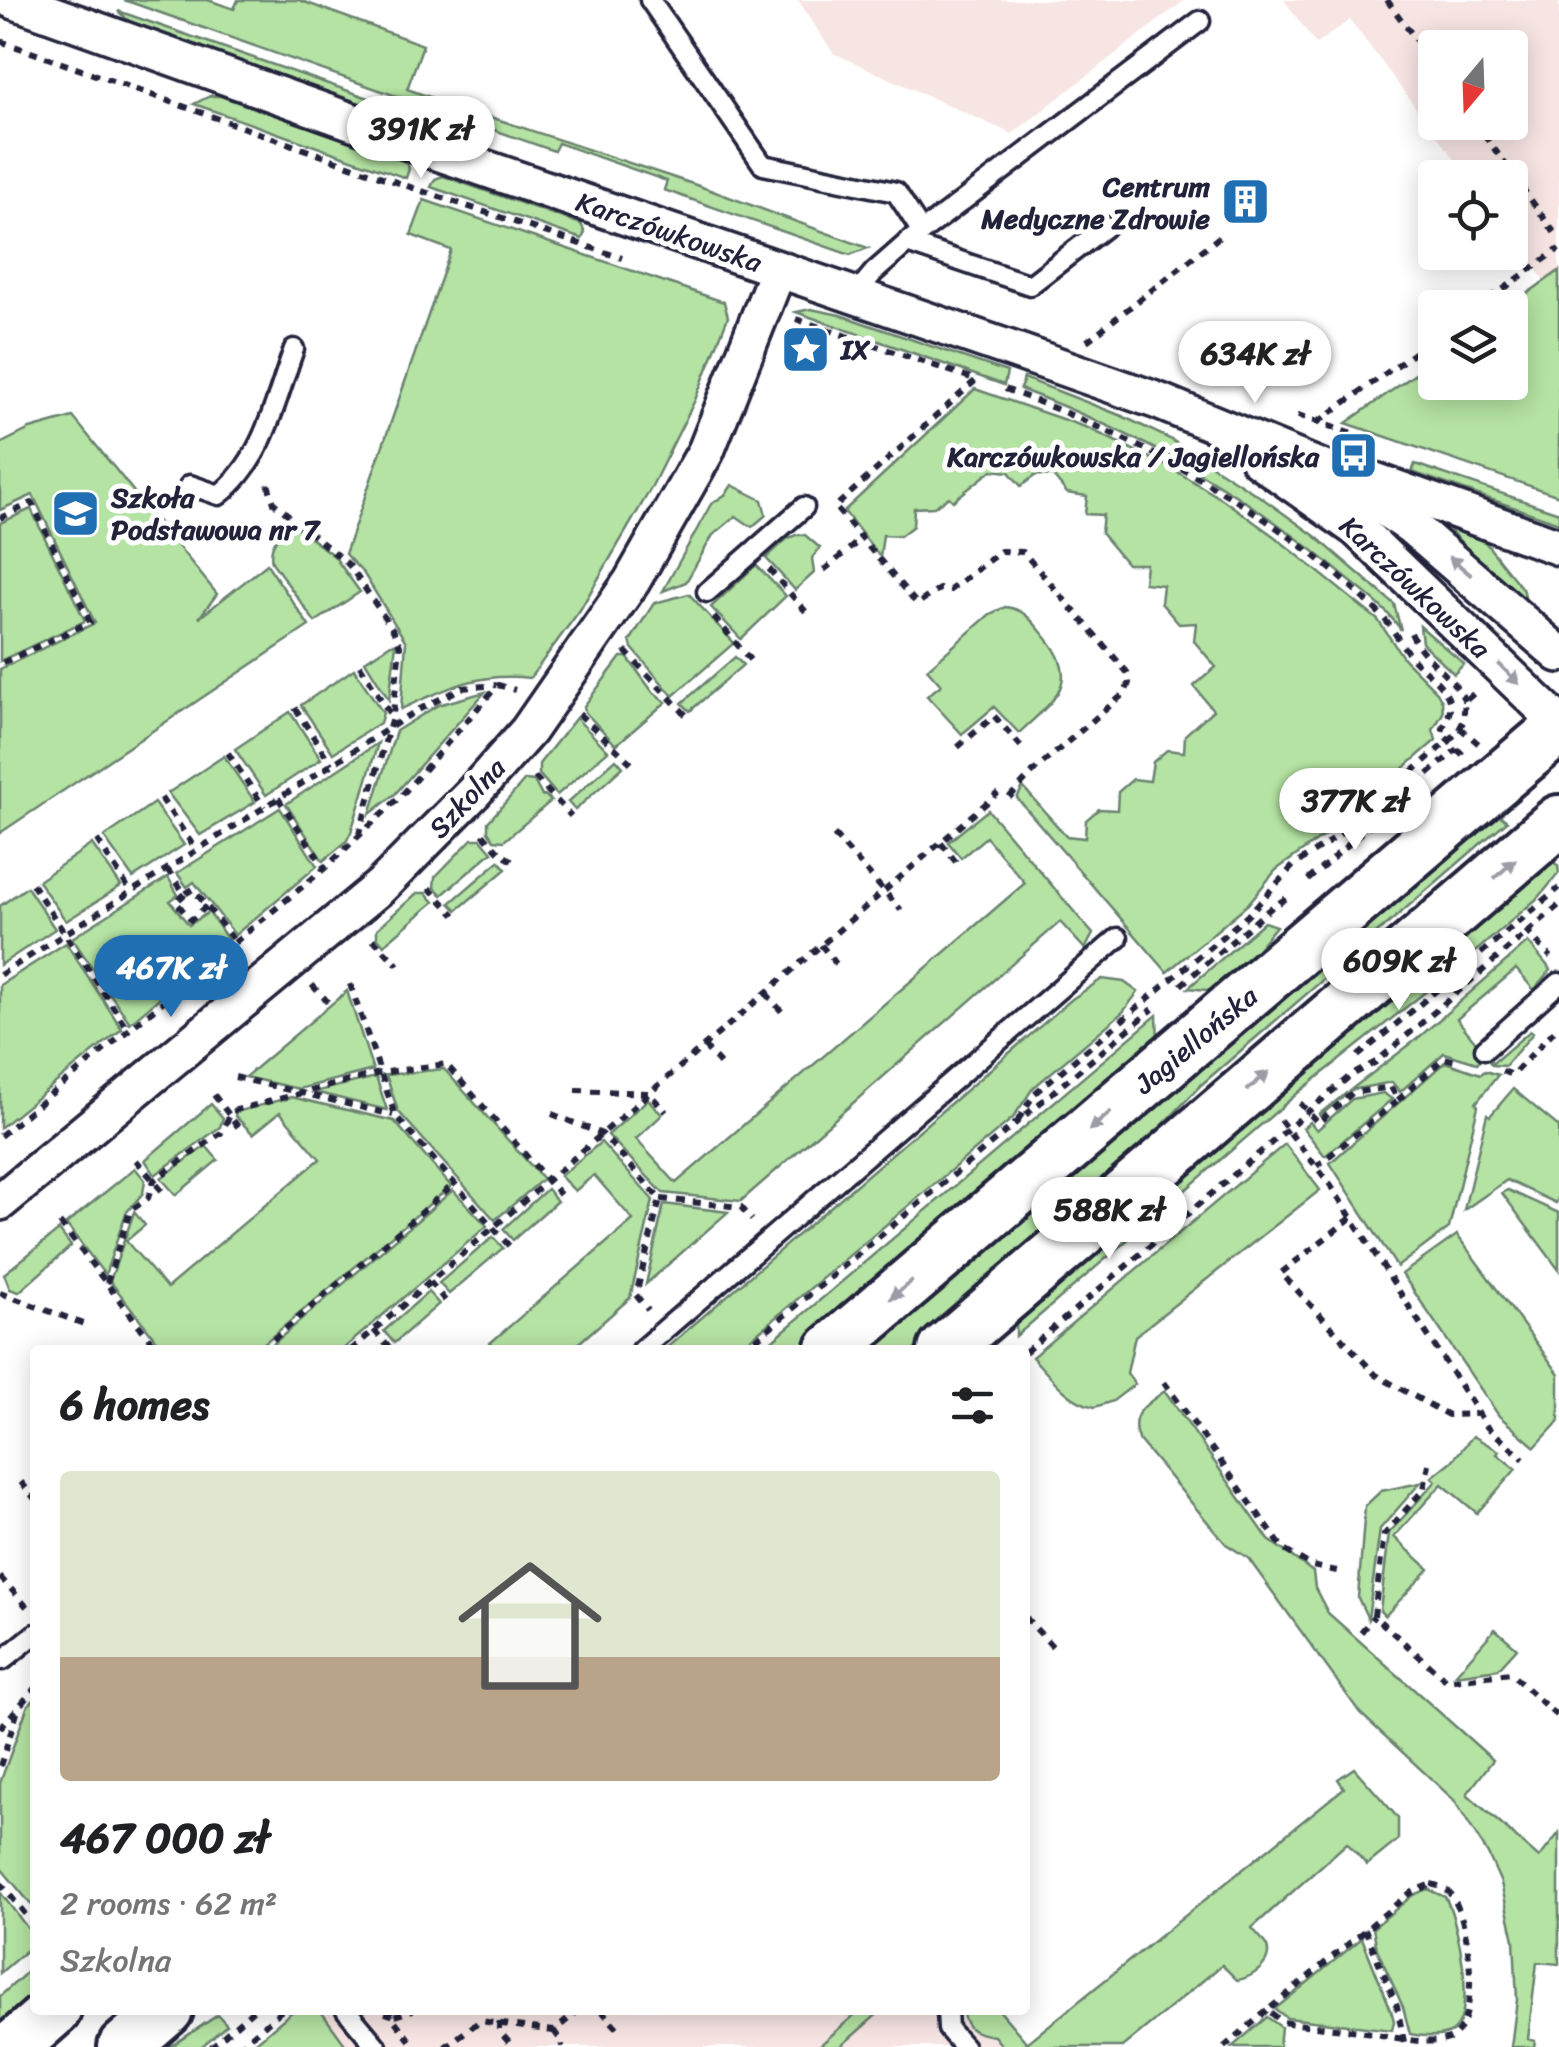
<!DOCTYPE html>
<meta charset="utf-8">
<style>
:root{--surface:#fff;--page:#f6f6f6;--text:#202124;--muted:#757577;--accent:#1f6fb2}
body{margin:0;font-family:Sriracha,sans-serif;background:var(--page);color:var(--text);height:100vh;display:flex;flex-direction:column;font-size:38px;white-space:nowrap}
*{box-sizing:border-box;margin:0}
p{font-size:32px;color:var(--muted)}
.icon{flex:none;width:55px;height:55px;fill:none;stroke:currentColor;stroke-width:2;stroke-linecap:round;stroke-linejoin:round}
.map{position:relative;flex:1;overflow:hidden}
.sheet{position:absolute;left:30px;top:1345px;width:1000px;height:670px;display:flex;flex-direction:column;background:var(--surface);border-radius:10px;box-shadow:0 5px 25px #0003}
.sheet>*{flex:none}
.needle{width:65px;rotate:199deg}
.fabs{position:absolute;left:1418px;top:30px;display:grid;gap:20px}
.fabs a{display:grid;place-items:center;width:110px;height:110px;border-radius:10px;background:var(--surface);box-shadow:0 5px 25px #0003;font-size:50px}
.price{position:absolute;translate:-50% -85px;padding:0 22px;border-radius:35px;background:#fff;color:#222;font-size:32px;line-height:65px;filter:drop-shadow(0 2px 5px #0008)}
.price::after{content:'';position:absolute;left:50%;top:60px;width:30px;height:22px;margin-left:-15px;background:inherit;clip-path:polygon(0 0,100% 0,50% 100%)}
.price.current{background:var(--accent);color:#fff}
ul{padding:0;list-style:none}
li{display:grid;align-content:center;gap:20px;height:530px;padding:0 30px}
li span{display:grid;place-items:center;height:310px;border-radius:10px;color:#555}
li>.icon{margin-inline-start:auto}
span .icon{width:180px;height:180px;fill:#fffc;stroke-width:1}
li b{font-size:42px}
h2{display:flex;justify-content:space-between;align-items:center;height:120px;padding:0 30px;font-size:42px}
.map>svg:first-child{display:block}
.built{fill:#f7e5e3;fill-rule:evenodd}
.green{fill:#b4e3a3;stroke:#6b826f;stroke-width:2.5}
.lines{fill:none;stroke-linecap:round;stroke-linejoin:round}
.lane-casing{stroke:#22223b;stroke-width:25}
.street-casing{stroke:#22223b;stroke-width:42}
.secondary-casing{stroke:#22223b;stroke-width:58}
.path{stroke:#22223b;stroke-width:6;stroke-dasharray:8 8;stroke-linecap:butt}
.lane{stroke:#fff;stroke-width:18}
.street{stroke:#fff;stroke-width:35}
.secondary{stroke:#fff;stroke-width:50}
.oneway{fill:#9c9ca7}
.labels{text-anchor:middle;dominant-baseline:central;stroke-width:10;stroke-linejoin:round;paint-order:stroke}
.poi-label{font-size:28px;font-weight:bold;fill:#22223b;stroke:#fff;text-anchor:end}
.street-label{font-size:28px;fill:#22223b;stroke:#fff}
</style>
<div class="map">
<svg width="1559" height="2047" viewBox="0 0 1559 2047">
<rect width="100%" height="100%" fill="#fff"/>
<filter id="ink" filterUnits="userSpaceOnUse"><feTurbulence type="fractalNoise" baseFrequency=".01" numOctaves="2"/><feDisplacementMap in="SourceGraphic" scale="20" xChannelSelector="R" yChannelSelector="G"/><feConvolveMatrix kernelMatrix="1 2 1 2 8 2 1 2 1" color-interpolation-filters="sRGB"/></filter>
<g filter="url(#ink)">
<!-- built -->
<g class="built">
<path d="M798,0H1185L1012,134L833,53Z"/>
<path d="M1284,0H1559V271L1545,281L1510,234V178L1468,177L1350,20L1316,44ZM1435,48H1510V122H1435Z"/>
<path d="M310,2010H999L1030,2047H267Z"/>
</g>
<!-- green -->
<g class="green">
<path d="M124,0H208L234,9L238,0H299L423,45L407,89L430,97L419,104Z"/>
<path d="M118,11L412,113L400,117L131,23Z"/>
<path d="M210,96H220L406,161L409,169L406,178L194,104Z"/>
<path d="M460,107L699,186L868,248L850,255L664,190L667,181L558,143L554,151L457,117Z"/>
<path d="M443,176L581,224L585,232L582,239L431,187L435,179Z"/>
<path d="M424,200L724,302L728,317L695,400L650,490L580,610L530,678C478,672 447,688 401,709L406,642L364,574L345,554L451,250L411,235Z"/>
<path d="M1559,271V496L1346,423L1435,360V382H1510L1508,307Z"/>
<path d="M811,309L840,315L1007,372L1004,385L796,312Z"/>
<path d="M1024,378L1122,416L1172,440L1262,498L1315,536L1394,604L1401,630C1385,606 1360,590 1339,572C1241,489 1140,435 1020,389Z"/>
<path d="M975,389L1088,428L1171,468L1225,501L1275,537L1378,620L1404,659L1437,692L1442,701L1443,713L1433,730L1436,740L1336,827L1276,870L1248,904L1167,972L1017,798L1023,787L1066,836L1085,838L1086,820L1099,809L1117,810L1118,792L1133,779L1150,781L1153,762L1167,750L1184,752L1185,735L1213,710L1194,686L1216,667L1194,641L1196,623L1179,624L1161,603L1163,585L1144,583L1146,564H1127L1101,533L1103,515L1085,514L1087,496L1067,493L1053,476L1036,475L1021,486L1009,472L992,470L953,501L949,497L934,507L914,508L913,526L900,536L883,535L880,557L844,511Z"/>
<path d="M73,417L217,594L199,618L267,564L309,626L0,833V669L95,623L33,495L0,510V444L30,429Z"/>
<path d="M1415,464L1559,513V523L1412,472Z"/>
<path d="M732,485L762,500L766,515L752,527L736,516L713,535L686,582L663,591L711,504L726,494Z"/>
<path d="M31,509L85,621L0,661V523Z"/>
<path d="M292,524L334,556L360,592L315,622L272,562C268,543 279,536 292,524Z"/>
<path d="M1448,528L1485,542L1524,591L1525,597L1518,604Z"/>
<path d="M796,535H805L820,548L812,558L814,573L795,590L766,558L788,538Z"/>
<path d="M756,565L786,596L741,639L711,607Z"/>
<path d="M689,594L734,643L673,696L632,648L630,641L654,603Z"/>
<path d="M1005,607C1023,608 1032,621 1043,634C1084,681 1055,699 1019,733L994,707L962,734L927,696L941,685L927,669L990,614Z"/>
<path d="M1420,626L1464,664L1454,674L1422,643Z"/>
<path d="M391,644H396L389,700L365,661Z"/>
<path d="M621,657H627L652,691L666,702L616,745L585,712L584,706Z"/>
<path d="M735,657L743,665L690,711L682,703Z"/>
<path d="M354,669L383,713L380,723L333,753L301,705Z"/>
<path d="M485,692L394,795L370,814L396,731L438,705Z"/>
<path d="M290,712L321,759L266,795L235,749Z"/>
<path d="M576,718L608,751L557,795L539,774V764Z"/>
<path d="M378,743L351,832L346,842L323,861L286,804Z"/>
<path d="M224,756L255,802L200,835L168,793Z"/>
<path d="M616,759L623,767L575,810L568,802Z"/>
<path d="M525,780L534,781L542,796L545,795L551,801L504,841L494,840L488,831V822Z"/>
<path d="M154,803L184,845L133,878L104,837Z"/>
<path d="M280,808L317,866L235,935L194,882L187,887L177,873Z"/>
<path d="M988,810L1093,934L1085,949L1060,922L741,1201L663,1193L608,1135L648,1099L662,1115L636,1139L676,1183L1025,883L986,837L961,858L948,842Z"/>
<path d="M1494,811L1507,821L1201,1085L1138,1151L914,1350H863Z"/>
<path d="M472,839H481L492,852L442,895L434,887L435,877Z"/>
<path d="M92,844L121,886L66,921L38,881Z"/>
<path d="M1552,860L1558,866L1559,873L1540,896L1467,959L1299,1092L1016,1336V1319Z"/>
<path d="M499,861L506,869L457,910L450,903Z"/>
<path d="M168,877L178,895L170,901L189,925L209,912L228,940L130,1023L72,938Z"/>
<path d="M27,887L55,929L0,965V906Z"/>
<path d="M417,893H426L434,902L384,945L377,937V929Z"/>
<path d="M1264,922L1276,926L1231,981L1216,991L1188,988Z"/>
<path d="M1528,942L1551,970L1534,990L1516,969L1457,1019L1493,1063L1530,1031L1533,1033L1505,1066L1492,1065L1485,1056L1477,1063L1444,1053L1400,1092L1392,1082L1351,1090L1320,1116L1319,1114L1417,1039Z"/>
<path d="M66,943L122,1029L0,1128V985Z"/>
<path d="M1102,979L1124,982L1138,992L1123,1012L1033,1088L1013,1118L737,1350H664L1072,999Z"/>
<path d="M347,991L373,1070L299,1089L245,1077Z"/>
<path d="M1157,1015L1158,1042L800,1350H761Z"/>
<path d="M1445,1062L1481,1074L1485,1071L1498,1075L1476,1103L1478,1106L1449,1228L1397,1267L1330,1163Z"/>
<path d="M444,1069L543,1179L495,1220L398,1111L386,1075Z"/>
<path d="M376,1077L387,1110L314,1092Z"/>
<path d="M1513,1089L1559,1127V1197L1556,1203L1507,1180L1464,1210L1487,1114L1490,1116Z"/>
<path d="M1383,1093L1392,1099L1325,1156L1303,1128L1310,1122L1317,1130L1352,1099Z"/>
<path d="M291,1097L394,1121L451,1186L256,1350H164L110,1281L134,1212L145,1225L126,1241L167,1288L320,1159L280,1112L253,1134L235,1116L236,1112Z"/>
<path d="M211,1104L223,1118L220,1127L155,1175L145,1160Z"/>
<path d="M601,1142L653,1200L630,1298L571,1350H482L633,1220L594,1175L575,1191L560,1176Z"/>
<path d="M1285,1144L1320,1190L1135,1336L1127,1373L1135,1384L1113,1401L1095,1407C1068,1402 1050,1376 1032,1357Z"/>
<path d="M206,1146L218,1160L176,1195L161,1178Z"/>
<path d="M135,1168L145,1180L143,1193L126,1213L105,1275L66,1224Z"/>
<path d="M547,1189L557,1201L513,1240L503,1229Z"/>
<path d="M453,1190L487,1226L342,1350H266Z"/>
<path d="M1508,1190L1559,1213V1270L1502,1193Z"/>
<path d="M664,1204L728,1212L646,1284Z"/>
<path d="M59,1230L71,1246L19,1292L10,1289L4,1274Z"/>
<path d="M1457,1235L1559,1374V1421L1535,1447L1499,1416L1402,1274Z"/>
<path d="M493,1237L503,1248L449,1294L439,1283Z"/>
<path d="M428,1292L439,1304L394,1343L384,1331Z"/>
<path d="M1165,1391L1269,1540L1313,1572L1315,1588L1328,1613L1493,1760L1467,1794L1539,1858L1559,1833V1964L1537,1962L1528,2039L1535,2041L1534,2047H1511L1517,2000L1514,1940L1501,1883L1488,1854L1454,1800L1360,1713L1248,1558L1226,1544L1138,1439C1128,1414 1146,1404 1165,1391Z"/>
<path d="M1473,1436L1499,1451L1497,1454L1516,1469L1477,1513L1442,1484L1394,1537L1429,1569L1385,1616L1380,1611L1389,1533L1436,1481L1432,1477L1452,1461Z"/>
<path d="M1420,1483L1380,1529L1368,1619L1358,1598L1365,1506L1381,1491Z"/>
<path d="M1495,1629L1517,1648L1498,1669L1455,1675Z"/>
<path d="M35,1699V1909L0,1867V1783L28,1705Z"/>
<path d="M1354,1768L1398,1818V1840L1367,1865L1347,1843L1252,1928C1256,1933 1264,1940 1267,1947C1273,1964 1251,1978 1237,1980L1222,1965L1122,2047H1003L994,2036C974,2033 966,2031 962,2010H999L1027,2043L1344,1788L1338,1779Z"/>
<path d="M1427,1889L1445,1897C1458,1919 1479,2019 1450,2033C1439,2038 1421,2036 1410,2034L1403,2007L1377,1949L1373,1928L1413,1895Z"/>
<path d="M0,1892L35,1938V1943L0,1973Z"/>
<path d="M1362,1938L1391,2010L1394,2021L1392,2030L1287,2018L1275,2009Z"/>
<path d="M35,1965V1995L0,2026V1996Z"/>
<path d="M294,2010H320L347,2047H250Z"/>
<path d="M860,2010H882L840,2047H818Z"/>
<path d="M218,2015L227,2025L201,2047H170Z"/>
<path d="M1267,2017L1281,2027L1279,2047H1232Z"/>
</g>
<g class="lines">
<defs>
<g id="lane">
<path d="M650,0L763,165L896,192L922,232"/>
<path d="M907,243L1030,285L1105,227"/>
<path d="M854,296L874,272L907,243L1200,21"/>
<path d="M190,485L219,495C264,460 275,401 294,349"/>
<path d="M707,592L804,507"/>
<path d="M1485,1049L1559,983"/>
<path d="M641,1350L1118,938"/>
<path d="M3,1660L35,1634"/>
<path d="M346,2010L377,2047"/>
<path d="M947,2010L948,2029L964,2047"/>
</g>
<g id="street">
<path d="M12,0L426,148L1022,353L1158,401L1326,470L1410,525L1559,654"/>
<path d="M1258,459L1357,529L1559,723"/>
<path d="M1361,476L1559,547"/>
<path d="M0,1202L381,886L474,792L528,731L632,581L706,451L778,270"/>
</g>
<g id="secondary">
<path d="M831,1350L1559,728"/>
<path d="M944,1350L1559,821"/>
<path d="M13,2047L55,2010"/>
<path d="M124,2047L167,2010"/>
</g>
</defs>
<!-- lane casing -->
<use href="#lane" class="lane-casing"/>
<!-- street casing -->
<use href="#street" class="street-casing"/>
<!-- secondary casing -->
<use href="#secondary" class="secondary-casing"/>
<!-- path -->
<g class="path">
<path d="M1387,0L1435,66"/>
<path d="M0,41L413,188L622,258"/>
<path d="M1475,122L1559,239"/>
<path d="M1477,308L1559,249"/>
<path d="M796,319L974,379"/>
<path d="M1087,341L1223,234"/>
<path d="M975,381L835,507L917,604L939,589L950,590L1001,551L1023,552L1127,672L1129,683L1125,693L1037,768L1005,802"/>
<path d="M1005,389C1142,440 1276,510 1381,615C1393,628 1401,645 1412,658C1424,672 1448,686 1450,705C1451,716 1443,723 1442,733L1463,755"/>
<path d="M1298,415L1366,439"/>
<path d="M1318,422L1435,338"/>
<path d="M268,484L274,503L349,565L393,630L400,646L393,714L359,834"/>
<path d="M0,518L32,503L90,622L0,664"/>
<path d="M769,569L807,613"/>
<path d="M824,570L860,540"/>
<path d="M714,617L751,661"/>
<path d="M1411,633C1423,660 1452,674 1465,701"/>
<path d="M625,651L687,716"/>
<path d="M360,665L391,716"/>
<path d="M295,708L331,764"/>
<path d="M579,714L632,764"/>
<path d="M1460,728L1479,744"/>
<path d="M958,747L994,716L1026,752"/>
<path d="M228,753L264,807"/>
<path d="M535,777L571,816"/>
<path d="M161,798L196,850"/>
<path d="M278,798L325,868"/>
<path d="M483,834L501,854L516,863"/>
<path d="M834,835L901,910"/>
<path d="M97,840L131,892"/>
<path d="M941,843L956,862"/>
<path d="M167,869L185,894L193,889L236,943"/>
<path d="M1308,880L1457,749"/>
<path d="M32,884L129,1031"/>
<path d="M429,888L455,915"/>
<path d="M185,894L176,902L191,920L207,906"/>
<path d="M1526,930L1551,957"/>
<path d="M373,939L398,965"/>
<path d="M821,945L837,965"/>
<path d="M0,975L416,711L462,688L496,685"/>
<path d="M350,984L395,1115L510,1247"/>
<path d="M312,985L328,1002"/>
<path d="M1181,985L1272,907L1287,898"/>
<path d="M766,993L782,1012"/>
<path d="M704,1046L721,1065"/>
<path d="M1358,1056L1559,888"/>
<path d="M1502,1071L1512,1075L1554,1031"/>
<path d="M235,1077L393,1115"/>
<path d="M576,1090L649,1093L666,1112"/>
<path d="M214,1095L239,1128"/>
<path d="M1398,1100L1444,1058L1460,1062"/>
<path d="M1300,1103L1318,1123L1352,1093L1391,1087L1398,1100L1317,1166"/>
<path d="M552,1114L602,1134L660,1199L636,1295L648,1310"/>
<path d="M1018,1120L1035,1093L1247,916L1294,865L1338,836L1457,733L1463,722L1465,701L1478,690"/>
<path d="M1280,1120L1329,1183L1487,1427L1524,1459"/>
<path d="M0,1136L325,868L401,796L498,685L515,690"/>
<path d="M136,1160L163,1192"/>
<path d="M661,1199L741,1207L752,1220"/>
<path d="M1351,1218L1281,1273L1376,1375L1448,1415L1476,1414"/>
<path d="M60,1223L158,1350"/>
<path d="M430,1282L446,1302"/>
<path d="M107,1283L130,1211L148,1198L154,1180L221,1133L232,1111L380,1073L446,1064L565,1200"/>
<path d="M0,1293L84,1324"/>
<path d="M374,1330L391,1350"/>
<path d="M261,1350L455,1183"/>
<path d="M351,1350L998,793"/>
<path d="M743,1350L1153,1009"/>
<path d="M1025,1352L1350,1076L1376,1062L1559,905"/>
<path d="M1164,1382L1284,1550L1312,1566L1337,1571"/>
<path d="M1429,1464L1424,1489L1384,1535L1374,1616L1447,1681L1510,1673L1559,1718"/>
<path d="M21,1482L35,1499"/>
<path d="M0,1577L29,1609"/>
<path d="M1025,1617L1053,1647"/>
<path d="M1361,1632L1374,1616"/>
<path d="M0,1728L35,1688"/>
<path d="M0,1766L19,1707"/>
<path d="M0,1883L35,1926"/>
<path d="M1431,1884C1439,1886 1446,1888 1451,1895C1470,1918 1483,2025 1449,2039C1423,2047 1385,2034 1358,2031C1333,2027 1307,2026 1282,2022L1268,2010L1410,1893Z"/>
<path d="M1365,1929L1397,2006L1405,2047"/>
<path d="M601,2010L620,2031"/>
<path d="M385,2013L395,2016V2021L415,2047"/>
<path d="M395,2016L413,2010"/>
<path d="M499,2022V2031L513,2047"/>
<path d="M554,2031L562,2042V2047"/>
<path d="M211,2047L253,2010"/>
<path d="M239,2047L282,2010"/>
<path d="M445,2047L480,2021L554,2031L579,2010"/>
<path d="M1224,2047L1268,2010"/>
</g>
<!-- lane -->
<use href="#lane" class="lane"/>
<!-- street -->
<use href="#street" class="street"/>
<!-- secondary -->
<use href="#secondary" class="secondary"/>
</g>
<!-- one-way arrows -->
<defs><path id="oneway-solid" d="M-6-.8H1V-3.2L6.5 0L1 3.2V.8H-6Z" transform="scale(2.5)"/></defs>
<g class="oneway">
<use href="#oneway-solid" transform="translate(1460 566) rotate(-140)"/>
<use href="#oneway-solid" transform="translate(1509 674) rotate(45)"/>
<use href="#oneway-solid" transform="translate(1505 869) rotate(-41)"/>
<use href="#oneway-solid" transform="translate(1258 1081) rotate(-41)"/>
<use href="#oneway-solid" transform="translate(1100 1121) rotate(140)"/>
<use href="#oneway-solid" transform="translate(901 1290) rotate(140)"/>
</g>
</g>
<!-- icons -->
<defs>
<symbol id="building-square" viewBox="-11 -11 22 22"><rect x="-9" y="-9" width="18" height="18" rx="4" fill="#1f6fb2" stroke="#fff"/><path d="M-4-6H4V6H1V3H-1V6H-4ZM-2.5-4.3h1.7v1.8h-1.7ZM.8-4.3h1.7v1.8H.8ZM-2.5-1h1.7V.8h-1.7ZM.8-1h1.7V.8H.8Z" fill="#fff"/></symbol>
<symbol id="sight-square" viewBox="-11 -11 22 22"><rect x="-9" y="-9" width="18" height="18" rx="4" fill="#1f6fb2" stroke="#fff"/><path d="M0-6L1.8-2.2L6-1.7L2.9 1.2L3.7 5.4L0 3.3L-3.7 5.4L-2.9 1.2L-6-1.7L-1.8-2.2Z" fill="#fff"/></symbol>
<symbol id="bus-square" viewBox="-11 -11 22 22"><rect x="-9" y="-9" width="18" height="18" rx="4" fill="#1f6fb2" stroke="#fff"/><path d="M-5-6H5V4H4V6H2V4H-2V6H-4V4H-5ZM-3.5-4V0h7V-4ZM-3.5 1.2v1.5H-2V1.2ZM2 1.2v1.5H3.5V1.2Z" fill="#fff"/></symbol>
<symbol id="school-square" viewBox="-11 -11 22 22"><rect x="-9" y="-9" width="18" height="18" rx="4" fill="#1f6fb2" stroke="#fff"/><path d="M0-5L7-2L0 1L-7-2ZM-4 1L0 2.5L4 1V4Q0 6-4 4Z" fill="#fff"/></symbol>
</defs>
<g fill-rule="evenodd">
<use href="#building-square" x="1218" y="174" width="55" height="55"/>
<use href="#sight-square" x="778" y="322" width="55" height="55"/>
<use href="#bus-square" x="1326" y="428" width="55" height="55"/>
<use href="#school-square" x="48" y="486" width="55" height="55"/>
</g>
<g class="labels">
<!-- poi labels -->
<g class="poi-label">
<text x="1210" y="186">Centrum<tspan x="1210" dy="32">Medyczne Zdrowie</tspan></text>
<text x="841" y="349" text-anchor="start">IX</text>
<text x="1319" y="456">Karczówkowska / Jagiellońska</text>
<text x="111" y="497" text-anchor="start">Szkoła<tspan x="111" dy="32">Podstawowa nr 7</tspan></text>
</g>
<!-- street labels -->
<g class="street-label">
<text transform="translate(669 232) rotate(19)">Karczówkowska</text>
<text transform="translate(1415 587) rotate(43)">Karczówkowska</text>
<text transform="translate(467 798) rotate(-47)">Szkolna</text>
<text transform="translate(1196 1040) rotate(-40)">Jagiellońska</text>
</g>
</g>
</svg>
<div class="fabs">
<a><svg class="needle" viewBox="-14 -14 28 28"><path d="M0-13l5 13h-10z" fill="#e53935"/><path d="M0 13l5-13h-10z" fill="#757577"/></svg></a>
<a><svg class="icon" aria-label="locate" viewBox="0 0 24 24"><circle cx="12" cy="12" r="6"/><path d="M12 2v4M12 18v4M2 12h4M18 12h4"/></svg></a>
<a><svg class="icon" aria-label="layers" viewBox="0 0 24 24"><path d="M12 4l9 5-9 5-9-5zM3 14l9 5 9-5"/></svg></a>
</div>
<b class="price" style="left:421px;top:181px">391K zł</b>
<b class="price" style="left:1255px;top:406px">634K zł</b>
<b class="price" style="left:1355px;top:853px">377K zł</b>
<b class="price" style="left:1399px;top:1013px">609K zł</b>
<b class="price current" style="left:171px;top:1020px">467K zł</b>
<b class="price" style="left:1109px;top:1262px">588K zł</b>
<section class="sheet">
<h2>6 homes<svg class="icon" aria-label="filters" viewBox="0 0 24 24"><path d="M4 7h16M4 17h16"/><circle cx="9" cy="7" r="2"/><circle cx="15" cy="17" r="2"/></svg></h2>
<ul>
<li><span style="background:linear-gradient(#dfe7d0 60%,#b9a48a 0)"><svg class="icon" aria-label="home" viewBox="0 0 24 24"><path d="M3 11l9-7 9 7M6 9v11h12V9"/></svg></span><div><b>467 000 zł</b><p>2 rooms · 62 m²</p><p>Szkolna</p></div></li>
</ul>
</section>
</div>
